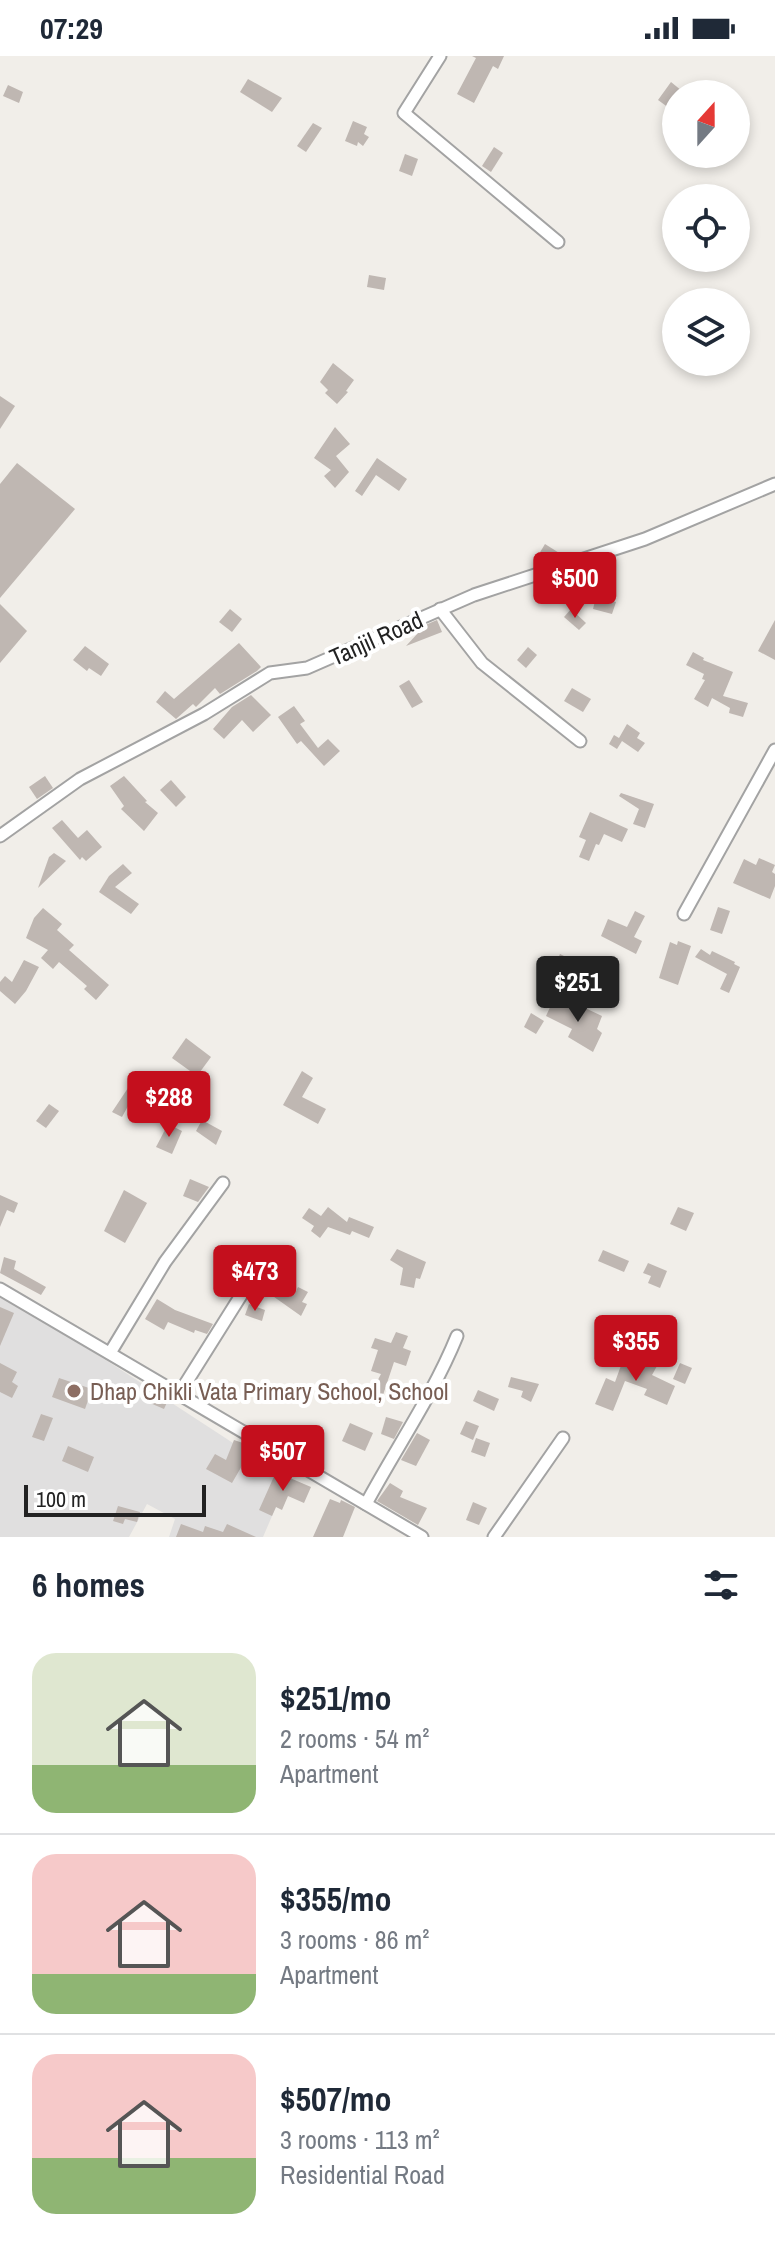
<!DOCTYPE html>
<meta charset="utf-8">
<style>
:root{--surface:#fff;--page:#f2f2f3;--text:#1f2937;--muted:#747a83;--line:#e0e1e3;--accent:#c40f1d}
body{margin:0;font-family:"Archivo Narrow",sans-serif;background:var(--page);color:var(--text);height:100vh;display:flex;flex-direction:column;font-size:30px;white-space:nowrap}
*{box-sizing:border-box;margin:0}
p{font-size:26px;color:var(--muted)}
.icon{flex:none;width:44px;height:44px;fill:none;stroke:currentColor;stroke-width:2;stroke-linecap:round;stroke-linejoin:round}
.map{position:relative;height:1481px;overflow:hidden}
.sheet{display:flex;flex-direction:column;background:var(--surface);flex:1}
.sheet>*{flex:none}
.needle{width:52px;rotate:21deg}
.fabs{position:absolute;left:662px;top:24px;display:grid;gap:16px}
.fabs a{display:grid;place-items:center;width:88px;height:88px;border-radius:50%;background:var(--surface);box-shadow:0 4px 12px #0003;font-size:40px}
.scale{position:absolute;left:24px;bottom:20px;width:182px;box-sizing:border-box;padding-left:8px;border:4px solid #222;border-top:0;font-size:22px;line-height:28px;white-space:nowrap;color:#222;-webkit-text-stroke:6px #fff;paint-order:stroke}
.price{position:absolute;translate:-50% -68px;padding:0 18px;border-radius:8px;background:var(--accent);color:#fff;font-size:26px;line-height:52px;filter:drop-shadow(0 2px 4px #0008)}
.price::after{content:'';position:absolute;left:50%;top:48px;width:24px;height:18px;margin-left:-12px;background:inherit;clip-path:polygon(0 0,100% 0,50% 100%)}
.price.on{background:#222;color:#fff}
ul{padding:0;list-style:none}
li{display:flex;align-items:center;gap:24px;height:200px;padding:0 32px}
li+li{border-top:2px solid var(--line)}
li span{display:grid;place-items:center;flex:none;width:224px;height:160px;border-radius:24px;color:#555}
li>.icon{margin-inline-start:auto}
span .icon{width:96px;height:96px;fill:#fffc;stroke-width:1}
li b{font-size:34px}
h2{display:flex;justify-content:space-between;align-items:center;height:96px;padding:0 32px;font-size:34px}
.status{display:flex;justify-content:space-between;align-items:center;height:56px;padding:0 40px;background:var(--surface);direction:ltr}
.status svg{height:22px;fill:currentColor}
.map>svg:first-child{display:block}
.residential{fill:#e0dfdf}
.building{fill:#bfb7b2}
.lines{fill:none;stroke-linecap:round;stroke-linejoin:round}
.street-casing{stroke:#a3a3a3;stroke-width:15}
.street{stroke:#fff;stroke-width:11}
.education-dot{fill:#8d6e63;stroke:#fff;stroke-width:3}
.labels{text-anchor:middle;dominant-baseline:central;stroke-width:8;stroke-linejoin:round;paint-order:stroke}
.street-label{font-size:24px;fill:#222;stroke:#fff}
.education-label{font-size:24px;fill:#785e54;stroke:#fff;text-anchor:start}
</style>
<div class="status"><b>07:29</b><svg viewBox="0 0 49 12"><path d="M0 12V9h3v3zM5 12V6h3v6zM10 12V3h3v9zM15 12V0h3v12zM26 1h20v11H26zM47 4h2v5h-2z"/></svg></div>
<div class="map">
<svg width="775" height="1481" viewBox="0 0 775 1481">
<rect width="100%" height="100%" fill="#f1eee9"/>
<!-- residential -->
<path class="residential" d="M0,1240L109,1306L288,1423L263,1481H169L175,1463L147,1448L129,1481H0Z"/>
<!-- building -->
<g class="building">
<path d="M472,0H504L498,13L493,10L474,47L457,38L476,2Z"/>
<path d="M248,23L282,42L272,56L240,36Z"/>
<path d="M671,26L682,35L676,38V43L669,52L658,44Z"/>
<path d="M8,29L23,36L19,47L3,40Z"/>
<path d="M353,65L367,71L364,78L369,81L363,90L358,86L357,90L345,85Z"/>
<path d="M313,67L322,72L306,96L297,90Z"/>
<path d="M494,91L503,97L491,116L482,110Z"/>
<path d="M405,98L418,103L412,120L399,115Z"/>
<path d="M369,219L386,222L384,234L367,231Z"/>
<path d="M333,307L354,324L346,335L348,336L337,348L325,337L328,334L320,326Z"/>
<path d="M0,340L15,350L0,373Z"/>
<path d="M335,371L350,388L336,400L349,416L335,432L324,420L331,414L314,402Z"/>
<path d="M377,402L407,423L399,435L376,419L362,440L355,435Z"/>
<path d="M17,407L75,453L0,542V428Z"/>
<path d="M545,488L564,500L550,505L539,498Z"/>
<path d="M579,515L585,542L568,546L557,543L552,522Z"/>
<path d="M596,541L616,546L612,558L593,553Z"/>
<path d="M0,548L27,575L0,607Z"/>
<path d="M230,553L242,563L232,576L219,566Z"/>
<path d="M571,553L586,567L579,574L564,561Z"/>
<path d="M437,564L442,576L406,590L418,577L416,573Z"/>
<path d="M775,564V604L758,595Z"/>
<path d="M239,587L261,611L257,615L220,638L215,632L196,651L193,648L176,663L156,646L165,635L174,643Z"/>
<path d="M85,590L109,608L101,620L89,612L87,615L73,604Z"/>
<path d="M528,591L537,599L526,612L517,604Z"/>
<path d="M693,596L704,602L703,604L733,616L723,640L748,647L743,661L729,657L730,652L712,642L708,651L694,643L705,624L702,623L704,618L686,609Z"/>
<path d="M409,624L423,646L412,652L399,630Z"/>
<path d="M572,632L591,643L583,656L564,645Z"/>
<path d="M251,639L271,659L253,676L242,664L224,683L213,673L232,651Z"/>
<path d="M294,650L305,665L300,668L318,692L328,683L340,695L324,710L301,685L297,688L278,661Z"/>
<path d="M627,668L640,677L637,682L645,687L638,696L622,685L617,693L609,688L614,679L619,682Z"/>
<path d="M45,720L53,732L37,743L29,731Z"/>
<path d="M124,720L147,745L145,746L158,757L144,775L121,753L124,750L110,730Z"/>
<path d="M171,724L186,741L176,751L160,734Z"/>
<path d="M621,737L654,748L645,772L633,768L639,753L619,740Z"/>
<path d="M590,756L628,773L622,786L604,778L599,789L596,788L589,805L579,801L586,784L579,781Z"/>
<path d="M62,764L78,782L87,774L102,791L86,805L82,801L80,804L52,772Z"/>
<path d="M54,797L66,805L38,832L49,801Z"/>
<path d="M759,802L775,809L772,816L775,818V830L770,843L733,827L744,803L756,809Z"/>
<path d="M123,808L132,817L115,831L139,848L131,858L99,836L109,820Z"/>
<path d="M718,851L730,855L722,878L710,874Z"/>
<path d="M43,852L62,868L57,874L74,889L69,894L109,929L96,944L84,933L87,930L59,906L53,913L41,902L48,894L26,882L34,862Z"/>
<path d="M635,855L645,860L634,881L642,885L636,898L601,880L608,863L627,871Z"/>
<path d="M678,885L691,890L678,929L659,922L670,886L677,889Z"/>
<path d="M701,893L710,899L712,895L735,906L734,908L740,911L729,937L720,933L727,918L695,901Z"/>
<path d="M560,898L574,905L565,924L551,918Z"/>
<path d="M24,904L39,911L26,935L15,948L0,935V926L5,920L12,926Z"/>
<path d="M566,946L582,954L583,951L602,960L597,973L602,977L593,996L568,981L572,973L546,960L552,947L562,952Z"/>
<path d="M531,957L544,965L536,978L524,971Z"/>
<path d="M186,982L211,1001L197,1020L172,1002Z"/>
<path d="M302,1015L313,1022L302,1041L326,1053L318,1068L283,1049Z"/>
<path d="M161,1016L182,1030L175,1041L154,1027Z"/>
<path d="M136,1020L149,1030L139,1045L133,1041L122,1061L112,1056Z"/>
<path d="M49,1048L59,1055L46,1072L36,1065Z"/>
<path d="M202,1064L222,1075L216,1089L196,1075Z"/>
<path d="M168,1068L182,1075L172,1098L156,1091Z"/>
<path d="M190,1123L209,1131L198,1146L183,1140Z"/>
<path d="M124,1134L147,1147L125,1187L104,1175Z"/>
<path d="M0,1139L18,1147L14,1157L7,1154L0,1171Z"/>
<path d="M328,1151L347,1166L349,1161L374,1171L369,1182L352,1175L350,1179L328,1171L320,1182L311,1175L314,1170L302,1162L309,1152L321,1160Z"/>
<path d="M678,1151L694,1157L686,1175L670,1168Z"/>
<path d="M397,1193L426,1206L420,1223L416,1222L414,1232L400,1229L403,1212L390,1204Z"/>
<path d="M603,1194L629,1205L624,1216L598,1205Z"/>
<path d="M4,1201L16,1205L14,1213L46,1231L41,1239L0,1217Z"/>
<path d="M251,1205L265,1211L263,1216L294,1239L298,1231L308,1236L302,1246L307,1248L301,1260L260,1231L244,1223Z"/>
<path d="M648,1207L667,1215L660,1232L648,1227L651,1220L643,1217Z"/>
<path d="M157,1243L175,1254L213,1268L207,1278L195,1274L194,1277L168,1266L164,1274L145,1263Z"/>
<path d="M249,1248L265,1254L262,1265L245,1259Z"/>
<path d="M0,1251L14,1257L0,1290Z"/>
<path d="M396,1276L408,1280L403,1292L411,1295L406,1310L394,1306L382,1342L371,1337L381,1318L371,1315L378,1294L371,1292L375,1282L391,1287Z"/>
<path d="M650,1295L662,1301L652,1319L675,1330L667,1349L644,1339L647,1333L625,1325L613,1355L595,1348L606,1322L615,1326L623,1304L641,1310Z"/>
<path d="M0,1307L17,1316L12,1326L18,1330L12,1342L0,1336Z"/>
<path d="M680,1307L692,1312L685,1328L673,1323Z"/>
<path d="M511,1321L539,1328L531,1346L521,1341L523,1335L508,1331Z"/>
<path d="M59,1322L92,1333L85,1353L52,1341Z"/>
<path d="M149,1331L169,1342L164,1353L143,1344Z"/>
<path d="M478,1334L499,1343L494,1355L473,1345Z"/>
<path d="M41,1358L53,1362L44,1385L32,1381Z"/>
<path d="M386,1361L403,1366L394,1383L381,1378Z"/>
<path d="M466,1365L479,1370L473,1384L460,1378Z"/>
<path d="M350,1367L373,1377L365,1395L342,1385Z"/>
<path d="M417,1377L430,1384L416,1410L401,1404Z"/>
<path d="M476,1382L490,1387L485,1401L471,1396Z"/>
<path d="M234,1384L249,1389L247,1394L265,1402L259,1416L243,1408L232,1427L206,1413L215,1398L226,1404Z"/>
<path d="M68,1390L94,1401L88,1416L62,1405Z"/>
<path d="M276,1416L311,1431L304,1447L288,1440L282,1454L276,1451L272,1460L259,1454Z"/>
<path d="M390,1427L403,1435L400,1441L427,1452L418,1469L377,1445Z"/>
<path d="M330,1443L340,1447L341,1444L355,1451L343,1481H313Z"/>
<path d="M473,1446L487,1452L479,1469L466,1464Z"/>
<path d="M118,1450L140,1456L137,1466L125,1463L123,1468L113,1465Z"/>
<path d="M181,1468L203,1476L205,1470L223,1476L227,1468L256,1481H176Z"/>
</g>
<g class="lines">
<defs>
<g id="street">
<path d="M440,0L404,57L558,186"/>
<path d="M440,553L482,607L580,685"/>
<path d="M0,780L80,723L204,658L270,617L307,612L474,539L645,483L775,428"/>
<path d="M684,858L775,694"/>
<path d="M0,1233L422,1481"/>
<path d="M110,1297L165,1206L223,1127"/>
<path d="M179,1338L245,1233"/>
<path d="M366,1448C396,1392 433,1339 457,1280"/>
<path d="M494,1481L563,1382"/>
</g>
</defs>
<!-- street casing -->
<use href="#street" class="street-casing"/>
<!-- street -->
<use href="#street" class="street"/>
</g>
<!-- markers -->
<circle class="education-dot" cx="74" cy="1335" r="8"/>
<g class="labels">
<!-- street labels -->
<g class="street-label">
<text transform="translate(376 582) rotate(-24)">Tanjil Road</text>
</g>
<!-- education labels -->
<g class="education-label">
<text x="90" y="1335">Dhap Chikli Vata Primary School, School</text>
</g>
</g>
</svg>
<div class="fabs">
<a><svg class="needle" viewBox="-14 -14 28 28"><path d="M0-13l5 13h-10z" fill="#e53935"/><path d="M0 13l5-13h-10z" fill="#747a83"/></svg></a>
<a><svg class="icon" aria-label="locate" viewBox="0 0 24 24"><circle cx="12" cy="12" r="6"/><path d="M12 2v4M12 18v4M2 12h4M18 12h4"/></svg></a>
<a><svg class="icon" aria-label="layers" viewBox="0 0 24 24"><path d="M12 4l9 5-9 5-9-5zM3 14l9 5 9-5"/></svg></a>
</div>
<div class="scale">100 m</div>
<b class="price" style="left:575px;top:564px">$500</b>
<b class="price on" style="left:578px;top:968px">$251</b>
<b class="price" style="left:169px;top:1083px">$288</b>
<b class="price" style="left:255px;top:1257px">$473</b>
<b class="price" style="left:636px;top:1327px">$355</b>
<b class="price" style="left:283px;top:1437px">$507</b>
</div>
<section class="sheet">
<h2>6 homes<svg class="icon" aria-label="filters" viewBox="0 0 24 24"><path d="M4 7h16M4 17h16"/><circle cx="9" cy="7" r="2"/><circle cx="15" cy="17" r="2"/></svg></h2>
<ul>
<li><span style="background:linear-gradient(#dfe7d0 70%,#8fb573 0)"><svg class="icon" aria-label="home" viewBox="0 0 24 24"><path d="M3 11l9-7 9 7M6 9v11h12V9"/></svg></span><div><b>$251/mo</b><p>2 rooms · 54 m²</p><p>Apartment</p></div></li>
<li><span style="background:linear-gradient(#f6c9c9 75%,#8fb573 0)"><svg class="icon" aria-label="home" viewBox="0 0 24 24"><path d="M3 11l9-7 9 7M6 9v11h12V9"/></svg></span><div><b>$355/mo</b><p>3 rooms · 86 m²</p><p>Apartment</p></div></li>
<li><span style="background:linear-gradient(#f6c9c9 65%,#8fb573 0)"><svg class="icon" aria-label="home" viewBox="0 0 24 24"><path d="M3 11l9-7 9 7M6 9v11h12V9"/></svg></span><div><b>$507/mo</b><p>3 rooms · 113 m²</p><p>Residential Road</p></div></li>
</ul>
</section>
